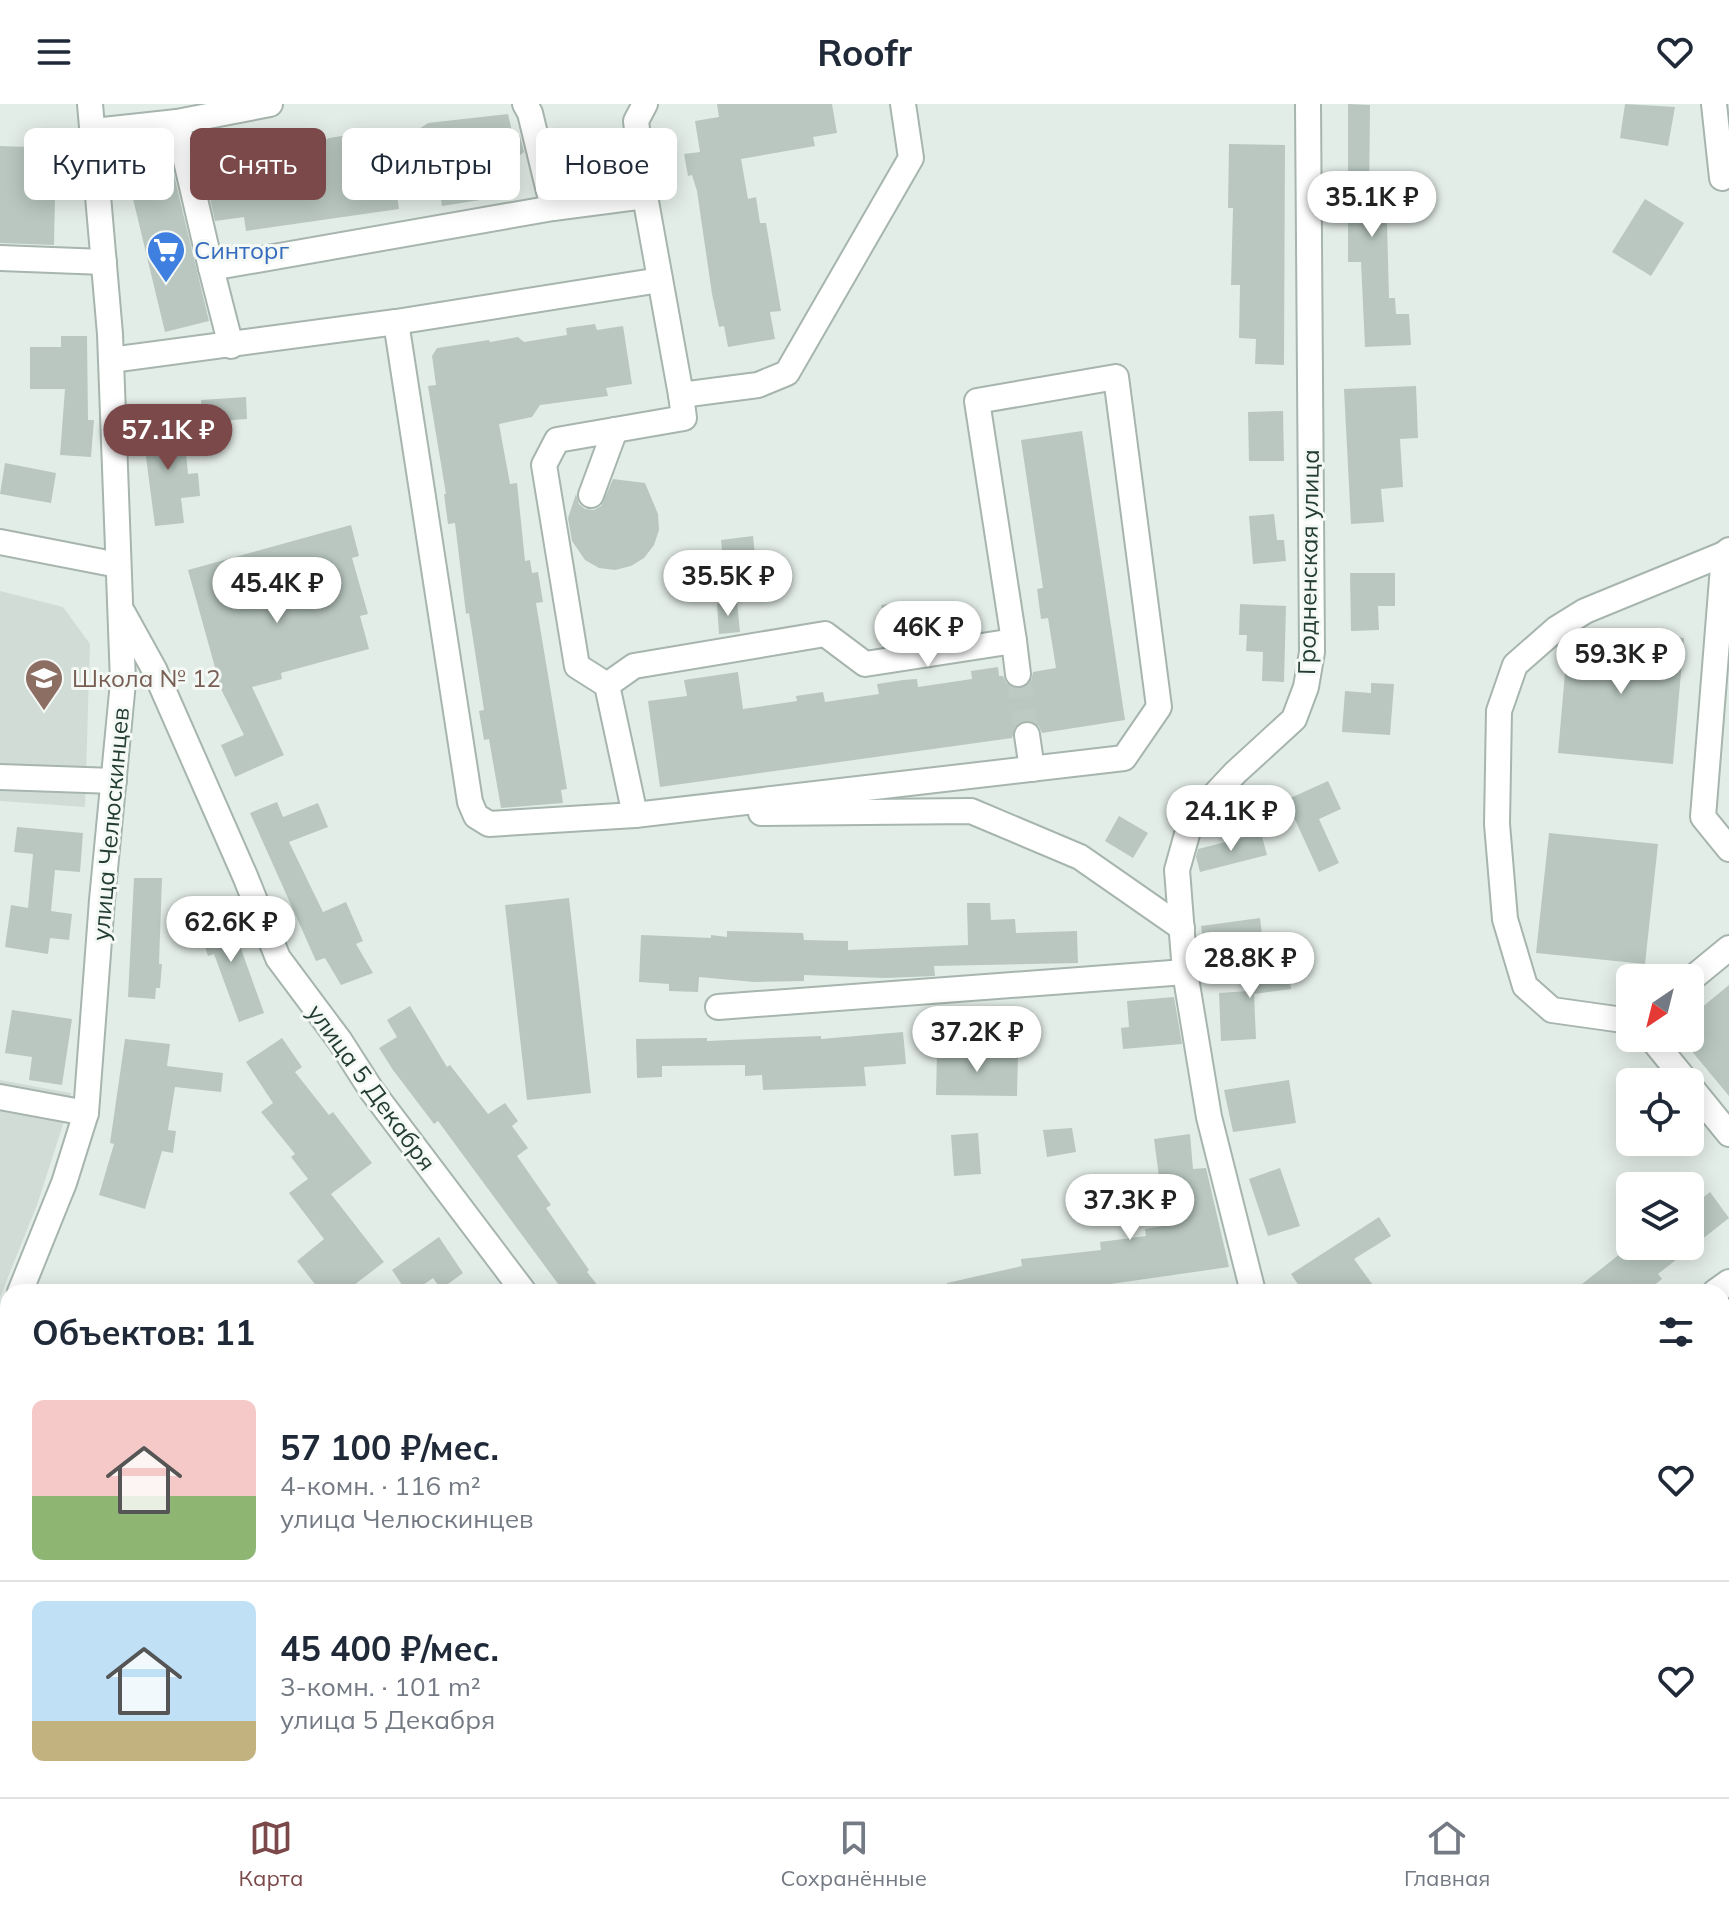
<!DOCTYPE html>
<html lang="ru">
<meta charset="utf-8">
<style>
:root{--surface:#fff;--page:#f2f2f3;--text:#1f2937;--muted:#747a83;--line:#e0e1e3;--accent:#7b494a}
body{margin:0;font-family:Mulish,sans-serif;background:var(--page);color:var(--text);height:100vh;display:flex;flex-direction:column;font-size:30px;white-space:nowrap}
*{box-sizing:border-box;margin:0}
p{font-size:26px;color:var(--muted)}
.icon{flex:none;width:44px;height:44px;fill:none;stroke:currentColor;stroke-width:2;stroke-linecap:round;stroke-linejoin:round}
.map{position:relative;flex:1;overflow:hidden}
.panel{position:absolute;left:0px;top:1180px;width:1730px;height:514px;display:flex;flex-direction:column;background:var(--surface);border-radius:24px 24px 0 0;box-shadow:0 4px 20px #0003}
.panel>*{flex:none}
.guide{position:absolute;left:24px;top:24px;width:800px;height:72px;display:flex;gap:16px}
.needle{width:52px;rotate:215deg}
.fabs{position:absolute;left:1616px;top:860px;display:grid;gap:16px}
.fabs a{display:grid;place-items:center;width:88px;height:88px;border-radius:12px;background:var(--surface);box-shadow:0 4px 20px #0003;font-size:40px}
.price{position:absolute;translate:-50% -68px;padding:0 18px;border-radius:28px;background:#fff;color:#222;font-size:26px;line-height:52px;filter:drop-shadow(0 2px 4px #0008)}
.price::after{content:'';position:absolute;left:50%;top:48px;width:24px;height:18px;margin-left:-12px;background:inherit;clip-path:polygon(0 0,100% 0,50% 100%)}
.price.current{background:var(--accent);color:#fff}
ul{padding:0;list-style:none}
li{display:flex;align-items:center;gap:24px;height:200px;padding:0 32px}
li+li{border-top:2px solid var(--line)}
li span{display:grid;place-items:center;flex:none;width:224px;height:160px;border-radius:12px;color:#555}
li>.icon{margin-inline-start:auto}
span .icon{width:96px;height:96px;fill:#fffc;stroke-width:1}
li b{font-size:34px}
h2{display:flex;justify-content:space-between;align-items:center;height:96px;padding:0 32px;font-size:34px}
.chip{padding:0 28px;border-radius:12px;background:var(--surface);box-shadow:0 4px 20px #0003;font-size:28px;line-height:72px}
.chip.current{background:var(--accent);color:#fff}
header{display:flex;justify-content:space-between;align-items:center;height:104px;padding:0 32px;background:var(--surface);font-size:36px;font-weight:700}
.dock{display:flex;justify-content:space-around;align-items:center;height:112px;border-top:2px solid var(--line);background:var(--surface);font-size:22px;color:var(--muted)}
.dock a{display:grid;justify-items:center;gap:4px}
.dock .current{color:var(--accent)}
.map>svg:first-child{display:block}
.built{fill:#d2dcd6}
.green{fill:#bdddc2}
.building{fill:#b9c7c0}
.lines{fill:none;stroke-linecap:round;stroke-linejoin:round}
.minor-tunnel{stroke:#bdcac3;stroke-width:24;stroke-dasharray:24 12;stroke-linecap:butt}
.minor-casing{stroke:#a6b5ad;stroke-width:28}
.minor{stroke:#fff;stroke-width:24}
.labels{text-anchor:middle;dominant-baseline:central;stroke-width:6;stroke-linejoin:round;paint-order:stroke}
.shop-label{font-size:24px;fill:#366cbe;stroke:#f4f9f6;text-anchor:start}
.street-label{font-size:24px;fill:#243d33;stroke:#f4f9f6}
.education-label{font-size:24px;fill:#785e54;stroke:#f4f9f6;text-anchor:start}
</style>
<header><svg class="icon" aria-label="menu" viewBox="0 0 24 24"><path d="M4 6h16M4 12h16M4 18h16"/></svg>Roofr<svg class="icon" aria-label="heart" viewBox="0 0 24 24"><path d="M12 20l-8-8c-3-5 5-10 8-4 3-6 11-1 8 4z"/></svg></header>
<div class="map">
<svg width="1729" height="1693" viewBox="0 0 1729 1693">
<rect width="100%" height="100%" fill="#e3ede7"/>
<!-- built -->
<g class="built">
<path d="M0,487L63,503L90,540L85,703L0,697Z"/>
<path d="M0,976L71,989L70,999L37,1101L0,1193Z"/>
</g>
<!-- green -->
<path class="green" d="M677,1686H900L906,1693H668Z"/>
<!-- building -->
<g class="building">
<path d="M717,0H832L837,29L813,33L815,42L741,55L748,95L756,93L760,119H766L781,207L770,208L775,235L728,243L724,222L719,223L712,190L697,87L692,71L688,72L684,50L700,48L695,17L719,13Z"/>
<path d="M1348,0L1370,1L1369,96H1406V119H1387L1389,194H1395L1396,210H1409L1411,241L1365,243L1361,158H1348Z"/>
<path d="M1625,0L1675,3L1668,42L1620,34Z"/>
<path d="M508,10L512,27L520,32L524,48L515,55L517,72L496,76L499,93L442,102L439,84L397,91L399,105L343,113L246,127L244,113L215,117L201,55L282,42L304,47L329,34L385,25L408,32L428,19Z"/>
<path d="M605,26L610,59L585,62L581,30Z"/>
<path d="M166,38L209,217L165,228L122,49Z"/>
<path d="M1229,40L1285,41L1284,261L1255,260L1256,235L1239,234L1240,181H1231L1233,104H1228Z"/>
<path d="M0,42L56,44L54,141L0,139Z"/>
<path d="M1645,95L1684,119L1651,172L1612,148Z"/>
<path d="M595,220L597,226L623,222L632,280L606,284L608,292L540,301L532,313L499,320L510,380L517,379L525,457L530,456L532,469L538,468L543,498L536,499L567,685L561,686L563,699L501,704L489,635L484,636L479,607L484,606L469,509L466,510L455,419L448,420L444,390H446L428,282L436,281L432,252L437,244L489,236L490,238L518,233L524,238L567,231L566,224Z"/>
<path d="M61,232H87L88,316H94L91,353L60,351L65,285H30V243H61Z"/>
<path d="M1416,282L1418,334L1400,335L1403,383L1381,385L1384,418L1351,420L1344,285Z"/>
<path d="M246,293L247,315L203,318L201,296Z"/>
<path d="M1283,307L1284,357H1249L1248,308Z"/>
<path d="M183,318L188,370L198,369L200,392L181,394L184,419L155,422L142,322Z"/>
<path d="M1082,327L1125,616L1042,629L1038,621L1026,616L1017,620L1012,634L660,683L648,597L687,592L684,576L738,568L743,605L797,597L796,592L823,588L825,598L879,590L877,580L903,576L917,575L918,583L972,575L971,567L998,563L999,572H1003L1007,580L1021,585L1031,577L1033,568L1056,564L1048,514L1041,515L1037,485L1043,484L1021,336Z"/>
<path d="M5,359L56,369L51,399L0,390Z"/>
<path d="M613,375L645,379L658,410L659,426L654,441L644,454L631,462L615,466L599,464L585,456L572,437L568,414L576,390L579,400L585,405L594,406L601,402Z"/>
<path d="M1274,410L1277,436H1284L1286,457L1253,460L1249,412Z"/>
<path d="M351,421L359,452L352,454L368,510L360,512L369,545L281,569L282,575L252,583L284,651L235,673L221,641L244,631L221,585L188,466Z"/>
<path d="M753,432L756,461L724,465L721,436Z"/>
<path d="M1350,469H1395V502H1378L1379,526L1351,527Z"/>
<path d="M908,497L912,526L906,527L907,534L886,537L881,501Z"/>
<path d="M737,498L740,528L719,530L717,500Z"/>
<path d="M1240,500L1286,502L1284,578L1262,577L1263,548L1246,547L1247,531H1239Z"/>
<path d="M1584,525L1684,534L1673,660L1558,649L1568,535Z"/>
<path d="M1371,579L1394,580L1390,631L1342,628L1345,587L1371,589Z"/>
<path d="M1328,677L1341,705L1319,715L1339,759L1319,768L1286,696Z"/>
<path d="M277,698L283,713L318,699L328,723L289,738L323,808L346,798L363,837L356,840L373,869L341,881L325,854L316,857L250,709Z"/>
<path d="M1119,712L1148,729L1133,754L1105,737Z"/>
<path d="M17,723L83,729L80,768L55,766L51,807L72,810L69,836L50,834L48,850L5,843L11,801L28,804L33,750L14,748Z"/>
<path d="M1261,729L1267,751L1200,768L1196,753L1198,745Z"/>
<path d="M1549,729L1658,740L1645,860L1536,849Z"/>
<path d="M134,774H162L159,860H162L160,884H156L155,895L128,893Z"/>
<path d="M569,794L591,989L527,996L505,801Z"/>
<path d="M967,799H990L991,816L1015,815L1016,829L1077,827L1078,859L934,862L935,872L885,874L804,871V877L754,878L699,873L698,888L669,887V880L639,878L641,831L711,834V831L727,833V827L803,829L804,836L848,837V846L968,841Z"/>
<path d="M222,806L225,815L230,814L264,909L239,918L214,850L208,852L196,815Z"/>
<path d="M1260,814L1265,855L1206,857L1201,822Z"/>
<path d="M1287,856L1291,885L1254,890L1256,935L1221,937L1219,889L1248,887L1247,861Z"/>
<path d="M1729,881V992L1690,945V913Z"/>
<path d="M1174,893L1182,940L1123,945L1121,924L1129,923L1127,897Z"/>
<path d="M410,902L447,963L450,961L488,1010L505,999L518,1017L512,1022L528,1044L517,1052L551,1101L546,1104L589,1166L587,1168L603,1188H564L438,1017L434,1020L393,966L379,944L397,933L387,916Z"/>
<path d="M12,906L72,915L62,981L29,976L32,953L5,949Z"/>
<path d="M903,928L906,960L864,963L866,982L763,986L762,971L745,972V961L662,962V973L637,974L636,935L707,934V937L821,932V935Z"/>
<path d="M282,934L302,963L295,968L329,1011L333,1008L372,1059L331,1090L384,1158L345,1188H321L297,1157L324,1135L289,1089L308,1075L291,1053L295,1050L261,1008L273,999L246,958Z"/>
<path d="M125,935L170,940L167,962L223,969L221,988L175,983L168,1026L176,1027L173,1049L162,1047L145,1105L99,1091L114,1040L110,1039Z"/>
<path d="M937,947L1018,949L1017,992L936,991Z"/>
<path d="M1289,976L1296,1019L1233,1028L1224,986Z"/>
<path d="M1072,1024L1076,1048L1047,1053L1043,1026Z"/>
<path d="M978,1029L981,1070L954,1072L951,1031Z"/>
<path d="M1190,1030L1193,1065L1206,1064L1229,1163L1055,1188H948L947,1179L1022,1162L1021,1155L1101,1146L1100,1138L1146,1132L1145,1125L1182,1119L1172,1072L1159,1073L1154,1035Z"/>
<path d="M1280,1064L1300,1122L1268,1132L1249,1075Z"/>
<path d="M1710,1088L1729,1114L1658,1170L1662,1175L1646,1188H1572L1630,1142H1690V1104Z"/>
<path d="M1379,1113L1391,1132L1354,1155L1378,1188H1303L1291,1170Z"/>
<path d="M439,1133L463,1169L441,1185L433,1174L413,1188H407L392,1166Z"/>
</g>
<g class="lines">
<!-- minor-tunnel -->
<path class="minor-tunnel" d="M1018,570L1027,631"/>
<defs>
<g id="minor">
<path d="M645,0L636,17L645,92L681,291L758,281L787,269L911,54L903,0"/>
<path d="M1714,0L1722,74"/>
<path d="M177,18L211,164L553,104L530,9L525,0"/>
<path d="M94,27L177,18L270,0"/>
<path d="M553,104L645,92"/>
<path d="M0,154L104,158"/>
<path d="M211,164L231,242"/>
<path d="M396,218L470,698L476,712L489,720L635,711L1124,654L1159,603L1116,273L977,297L1014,537L865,560L825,530L634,562L607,581"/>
<path d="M111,256L396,218L660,176"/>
<path d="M591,391L615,326"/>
<path d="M0,438L118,461"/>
<path d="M1729,446L1724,450L1703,713L1729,745"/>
<path d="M123,509L154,565L245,772L278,854L340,937L372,987L524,1188"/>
<path d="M1014,537L1018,570"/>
<path d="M1027,631L1032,665"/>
<path d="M0,673L114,677"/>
<path d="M761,709L971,707L1080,753L1182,824"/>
<path d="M635,711L607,581L577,562L544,361L557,336L684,314L681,291"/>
<path d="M1690,876L1729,844"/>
<path d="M718,903L1185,868"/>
<path d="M1630,917L1552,906L1525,882L1505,815L1497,720L1499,607L1515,561L1556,525L1585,507L1724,450"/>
<path d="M1651,934L1687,978"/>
<path d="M1690,982L1729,1030"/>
<path d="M0,993L86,1009"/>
<path d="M20,1188L64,1079L86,1009L102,796L123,578L110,230L90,0"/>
<path d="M1253,1188L1209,1013L1185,868L1177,766L1191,716L1235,669L1294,615L1306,583L1312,548L1308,0"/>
<path d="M1715,1188L1729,1178"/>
<path d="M0,1236L8,1216"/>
<path d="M0,1473L8,1474"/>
<path d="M1722,1635L1729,1641"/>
<path d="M264,1686L267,1693"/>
<path d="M936,1686L942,1693"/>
<path d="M392,1693L404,1686"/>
<path d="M1040,1693L1049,1686"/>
</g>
</defs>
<!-- minor casing -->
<use href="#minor" class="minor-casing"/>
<!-- minor -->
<use href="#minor" class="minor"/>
</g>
<!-- icons -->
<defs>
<symbol id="supermarket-pin" viewBox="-11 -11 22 30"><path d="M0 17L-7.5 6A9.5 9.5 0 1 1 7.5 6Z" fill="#3f7fe0" stroke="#f4f9f6"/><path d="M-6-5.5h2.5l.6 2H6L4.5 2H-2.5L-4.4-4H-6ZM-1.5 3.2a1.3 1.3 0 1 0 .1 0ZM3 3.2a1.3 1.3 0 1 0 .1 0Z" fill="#fff"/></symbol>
<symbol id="school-pin" viewBox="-11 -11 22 30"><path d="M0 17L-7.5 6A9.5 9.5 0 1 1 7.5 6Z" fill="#8d6e63" stroke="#f4f9f6"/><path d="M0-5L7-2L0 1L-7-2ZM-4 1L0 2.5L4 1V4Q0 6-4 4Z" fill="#fff"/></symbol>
</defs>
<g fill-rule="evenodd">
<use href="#supermarket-pin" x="144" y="124" width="44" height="60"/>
<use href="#school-pin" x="22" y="552" width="44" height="60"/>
</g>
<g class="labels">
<!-- shop labels -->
<g class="shop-label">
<text x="194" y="146">Синторг</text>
</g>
<!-- street labels -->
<g class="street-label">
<text transform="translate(1308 458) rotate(-89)">Гродненская улица</text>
<text transform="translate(110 720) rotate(-85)">улица Челюскинцев</text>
<text transform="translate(372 983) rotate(54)">улица 5 Декабря</text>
</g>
<!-- education labels -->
<g class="education-label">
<text x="72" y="574">Школа № 12</text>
</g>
</g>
</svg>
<div class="fabs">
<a><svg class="needle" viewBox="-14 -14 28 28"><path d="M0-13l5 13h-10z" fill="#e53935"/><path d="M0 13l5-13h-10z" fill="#747a83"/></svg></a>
<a><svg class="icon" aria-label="locate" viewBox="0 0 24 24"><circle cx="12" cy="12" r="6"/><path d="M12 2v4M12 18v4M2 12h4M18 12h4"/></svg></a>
<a><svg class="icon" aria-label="layers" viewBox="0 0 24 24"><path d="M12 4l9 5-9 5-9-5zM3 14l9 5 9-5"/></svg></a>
</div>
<b class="price" style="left:1372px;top:135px">35.1K ₽</b>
<b class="price current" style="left:168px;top:368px">57.1K ₽</b>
<b class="price" style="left:728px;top:514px">35.5K ₽</b>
<b class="price" style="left:277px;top:521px">45.4K ₽</b>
<b class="price" style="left:928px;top:565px">46K ₽</b>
<b class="price" style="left:1621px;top:592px">59.3K ₽</b>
<b class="price" style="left:1231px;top:749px">24.1K ₽</b>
<b class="price" style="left:231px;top:860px">62.6K ₽</b>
<b class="price" style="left:1250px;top:896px">28.8K ₽</b>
<b class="price" style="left:977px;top:970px">37.2K ₽</b>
<b class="price" style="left:1130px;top:1138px">37.3K ₽</b>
<div class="guide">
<a class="chip">Купить</a>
<a class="chip current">Снять</a>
<a class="chip">Фильтры</a>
<a class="chip">Новое</a>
</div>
<section class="panel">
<h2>Объектов: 11<svg class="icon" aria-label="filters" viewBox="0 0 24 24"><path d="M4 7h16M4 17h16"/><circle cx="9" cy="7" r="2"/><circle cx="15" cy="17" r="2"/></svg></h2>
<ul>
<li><span style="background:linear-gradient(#f6c9c9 60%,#8fb573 0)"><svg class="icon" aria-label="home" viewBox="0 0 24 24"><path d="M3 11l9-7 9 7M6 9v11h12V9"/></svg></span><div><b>57 100 ₽/мес.</b><p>4-комн. · 116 m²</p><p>улица Челюскинцев</p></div><svg class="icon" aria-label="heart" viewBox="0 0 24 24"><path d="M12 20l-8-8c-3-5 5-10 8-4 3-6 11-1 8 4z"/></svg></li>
<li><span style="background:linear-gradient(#bfe0f5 75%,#c2b280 0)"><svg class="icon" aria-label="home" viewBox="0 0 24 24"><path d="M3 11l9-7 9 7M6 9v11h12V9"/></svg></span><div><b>45 400 ₽/мес.</b><p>3-комн. · 101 m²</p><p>улица 5 Декабря</p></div><svg class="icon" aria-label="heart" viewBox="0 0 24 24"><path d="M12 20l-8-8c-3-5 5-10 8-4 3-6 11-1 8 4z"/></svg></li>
</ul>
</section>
</div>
<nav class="dock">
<a class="current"><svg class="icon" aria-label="map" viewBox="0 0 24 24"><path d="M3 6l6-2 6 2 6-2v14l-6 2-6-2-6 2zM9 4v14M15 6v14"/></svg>Карта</a>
<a><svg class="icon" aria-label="saved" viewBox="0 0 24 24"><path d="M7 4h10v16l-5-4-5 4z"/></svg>Сохранённые</a>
<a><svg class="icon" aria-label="home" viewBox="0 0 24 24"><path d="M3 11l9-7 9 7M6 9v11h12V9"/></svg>Главная</a>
</nav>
